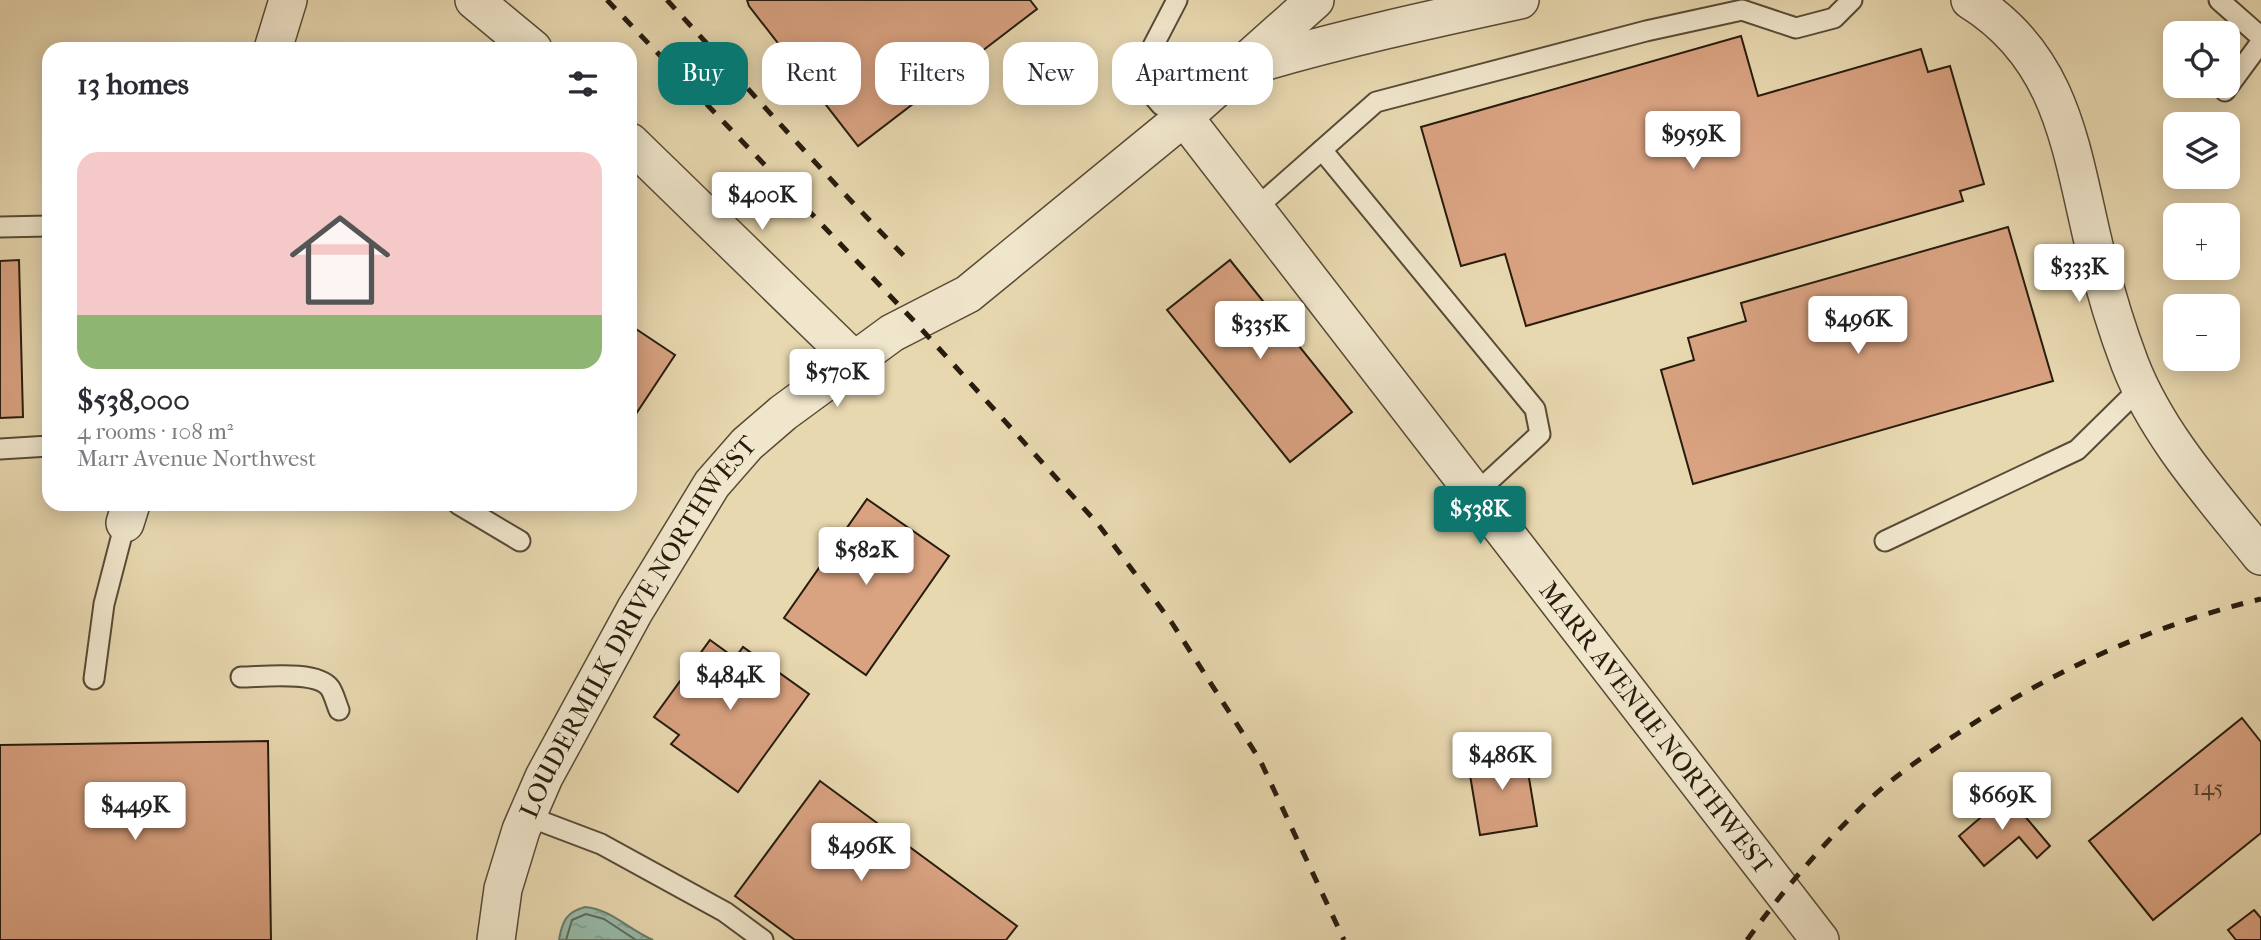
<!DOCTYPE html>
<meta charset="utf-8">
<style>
:root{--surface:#fff;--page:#f7f7f7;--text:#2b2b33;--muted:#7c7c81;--accent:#0f766e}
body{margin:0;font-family:"IM FELL French Canon",serif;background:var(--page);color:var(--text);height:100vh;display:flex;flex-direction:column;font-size:26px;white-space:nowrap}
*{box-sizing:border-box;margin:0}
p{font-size:23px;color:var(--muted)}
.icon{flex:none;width:38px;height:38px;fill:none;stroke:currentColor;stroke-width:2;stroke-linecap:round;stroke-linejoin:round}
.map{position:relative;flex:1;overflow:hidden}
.drawer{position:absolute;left:42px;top:42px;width:595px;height:469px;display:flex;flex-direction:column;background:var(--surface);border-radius:21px;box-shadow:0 4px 18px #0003}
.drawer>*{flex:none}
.hud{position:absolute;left:658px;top:42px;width:665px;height:63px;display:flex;gap:14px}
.tools{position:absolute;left:2163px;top:21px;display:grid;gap:14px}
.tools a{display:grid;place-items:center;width:77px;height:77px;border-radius:14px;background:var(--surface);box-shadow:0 4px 18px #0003;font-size:35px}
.price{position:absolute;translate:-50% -60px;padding:0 16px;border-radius:7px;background:#fff;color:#222;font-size:23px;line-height:46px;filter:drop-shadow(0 2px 4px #0008)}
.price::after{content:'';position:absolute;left:50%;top:42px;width:21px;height:16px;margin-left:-10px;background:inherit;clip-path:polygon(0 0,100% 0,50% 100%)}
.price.on{background:var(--accent);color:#fff}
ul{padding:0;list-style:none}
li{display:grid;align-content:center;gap:14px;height:371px;padding:0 35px}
li span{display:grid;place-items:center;height:217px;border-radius:21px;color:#555}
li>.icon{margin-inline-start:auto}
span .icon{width:126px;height:126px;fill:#fffc;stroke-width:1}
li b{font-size:30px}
h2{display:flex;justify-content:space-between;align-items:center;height:84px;padding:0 35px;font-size:30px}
.chip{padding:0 24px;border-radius:21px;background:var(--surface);box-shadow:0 4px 18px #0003;font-size:24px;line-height:63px}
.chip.on{background:var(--accent);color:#fff}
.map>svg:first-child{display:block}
.water{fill:url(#water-ripples);stroke:#6a7b6b;stroke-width:2}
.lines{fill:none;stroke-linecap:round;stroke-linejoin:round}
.shore{stroke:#5f6b5b;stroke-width:2}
.building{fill:#d9a281;stroke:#271c0d;stroke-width:2}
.service-casing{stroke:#574b36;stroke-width:23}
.minor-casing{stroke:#574b36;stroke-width:40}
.service{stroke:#f0e6cc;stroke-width:19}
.minor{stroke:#f0e6cc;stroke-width:37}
.rail{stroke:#271c0d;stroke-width:5;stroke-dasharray:12 12;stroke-linecap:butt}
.labels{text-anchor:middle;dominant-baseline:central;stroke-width:7;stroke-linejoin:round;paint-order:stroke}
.number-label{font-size:23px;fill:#543e2a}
.street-label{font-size:26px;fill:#271c0d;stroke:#f0e6cc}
</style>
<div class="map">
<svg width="2261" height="940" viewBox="0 0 2261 940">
<defs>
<pattern id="water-ripples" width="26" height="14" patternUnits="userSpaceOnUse" patternTransform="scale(1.75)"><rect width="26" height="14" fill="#97baa9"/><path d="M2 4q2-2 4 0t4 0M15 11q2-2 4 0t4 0" fill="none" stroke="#829f90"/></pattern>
</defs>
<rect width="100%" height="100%" fill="#e8d8b0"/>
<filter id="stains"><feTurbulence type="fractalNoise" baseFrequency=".00286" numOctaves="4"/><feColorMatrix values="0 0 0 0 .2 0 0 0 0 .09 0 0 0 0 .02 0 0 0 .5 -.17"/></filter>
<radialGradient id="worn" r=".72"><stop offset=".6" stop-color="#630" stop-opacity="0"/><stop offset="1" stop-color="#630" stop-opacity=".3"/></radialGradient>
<!-- water -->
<path class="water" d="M585,907C611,909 629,930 653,940H559C562,922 566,912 585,907Z"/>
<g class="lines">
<!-- shore -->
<path class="shore" d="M566,940L572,920L586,914L604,919L636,940"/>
</g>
<!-- building -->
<g class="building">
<path d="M747,0H1030L1037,9L858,146L749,6Z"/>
<path d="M1741,36L1758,96L1921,49L1928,72L1950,66L1984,184L1960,191L1963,201L1526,326L1505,254L1461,266L1421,127Z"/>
<path d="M2008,227L2053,381L1693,484L1661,370L1694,360L1688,338L1746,321L1741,303Z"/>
<path d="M19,260L23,417L0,418V261Z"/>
<path d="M1230,260L1352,412L1290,462L1167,310Z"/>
<path d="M630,325L675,355L630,423Z"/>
<path d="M867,499L949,556L866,675L784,618Z"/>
<path d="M710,640L735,658L743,647L809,694L738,792L671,744L679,735L654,717Z"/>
<path d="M2242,718L2261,742V833L2153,920L2089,841Z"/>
<path d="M268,741L271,940H0V745Z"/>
<path d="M1524,748L1537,826L1480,835L1467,757Z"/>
<path d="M820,781L1017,926L1006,940H795L735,896Z"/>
<path d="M2007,795L2050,846L2037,858L2019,837L1984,866L1959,836Z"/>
<path d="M2254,910L2261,918V940H2236L2228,930Z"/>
</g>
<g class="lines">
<defs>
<g id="service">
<path d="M1177,0L1137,77L1161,105L1184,117"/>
<path d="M2219,0L2261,37"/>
<path d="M2225,91L2261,42"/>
<path d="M1322,150L1535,409L1540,434L1476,493"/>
<path d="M1255,209L1376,102L1646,31L1742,10L1796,28L1834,18L1852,0"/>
<path d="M0,227L49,226"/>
<path d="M0,449L49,446"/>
<path d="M458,504L520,541"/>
<path d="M1885,541L2077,450L2141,387"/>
<path d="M241,677C262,677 317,670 330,688C334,694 336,703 339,710"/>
<path d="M94,679L104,604L125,523"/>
<path d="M527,816L601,844L725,912L763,940"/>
</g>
<g id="minor">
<path d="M474,0L533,49"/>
<path d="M1970,0C2060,56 2070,143 2092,237C2102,280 2114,322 2130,364C2158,436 2213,496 2261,556"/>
<path d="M273,49L288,0"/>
<path d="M1246,67C1336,40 1428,20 1520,0"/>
<path id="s1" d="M1184,117L1820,940"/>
<path d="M630,142L855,361"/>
<path d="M125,523L131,504"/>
<path id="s2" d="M496,940L503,889L521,830L544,777L635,610L712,484L747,444L783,413L892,333L968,294L1184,117L1315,0"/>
</g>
</defs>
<!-- service casing -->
<use href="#service" class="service-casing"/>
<!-- minor casing -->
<use href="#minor" class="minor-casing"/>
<!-- service -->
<use href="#service" class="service"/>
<!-- minor -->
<use href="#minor" class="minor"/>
<!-- rail -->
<g class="rail">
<path d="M607,0L915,322L1098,524L1172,623L1260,760L1344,940"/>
<path d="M667,0C748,88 827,178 911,263"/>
<path d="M1747,940C1785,888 1825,841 1872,797C1899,773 1928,753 1957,734C2050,672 2152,625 2261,599"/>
</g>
</g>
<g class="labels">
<!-- number labels -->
<g class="number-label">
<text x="2208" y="787">145</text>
</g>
<!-- street labels -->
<g class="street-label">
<text stroke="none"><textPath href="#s2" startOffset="348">LOUDERMILK DRIVE NORTHWEST</textPath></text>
<text stroke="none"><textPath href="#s1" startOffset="772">MARR AVENUE NORTHWEST</textPath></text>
</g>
</g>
<rect width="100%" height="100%" filter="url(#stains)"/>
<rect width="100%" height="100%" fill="url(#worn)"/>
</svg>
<div class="tools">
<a><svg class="icon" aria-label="locate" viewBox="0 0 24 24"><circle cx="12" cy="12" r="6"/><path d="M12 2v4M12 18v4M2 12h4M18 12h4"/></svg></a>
<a><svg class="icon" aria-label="layers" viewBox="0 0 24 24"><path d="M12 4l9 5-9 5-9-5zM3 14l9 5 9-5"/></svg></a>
<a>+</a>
<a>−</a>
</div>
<b class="price" style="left:1693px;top:171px">$959K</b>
<b class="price" style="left:762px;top:232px">$400K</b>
<b class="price" style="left:2079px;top:304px">$333K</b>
<b class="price" style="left:1858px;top:356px">$496K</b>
<b class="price" style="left:1260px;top:361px">$335K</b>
<b class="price" style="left:837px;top:409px">$570K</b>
<b class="price on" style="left:1480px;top:546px">$538K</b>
<b class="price" style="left:866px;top:587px">$582K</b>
<b class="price" style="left:730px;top:712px">$484K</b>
<b class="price" style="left:1502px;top:792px">$486K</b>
<b class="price" style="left:2002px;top:832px">$669K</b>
<b class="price" style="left:135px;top:842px">$449K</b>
<b class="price" style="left:861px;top:883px">$496K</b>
<div class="hud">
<a class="chip on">Buy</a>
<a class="chip">Rent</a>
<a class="chip">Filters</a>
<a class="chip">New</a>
<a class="chip">Apartment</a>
</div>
<section class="drawer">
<h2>13 homes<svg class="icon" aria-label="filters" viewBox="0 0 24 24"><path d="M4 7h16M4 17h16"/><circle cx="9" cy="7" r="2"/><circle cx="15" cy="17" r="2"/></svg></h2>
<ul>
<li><span style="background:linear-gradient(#f6c9c9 75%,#8fb573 0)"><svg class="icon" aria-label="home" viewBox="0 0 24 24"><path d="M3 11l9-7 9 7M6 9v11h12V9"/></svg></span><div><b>$538,000</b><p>4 rooms · 108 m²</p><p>Marr Avenue Northwest</p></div></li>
</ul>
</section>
</div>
